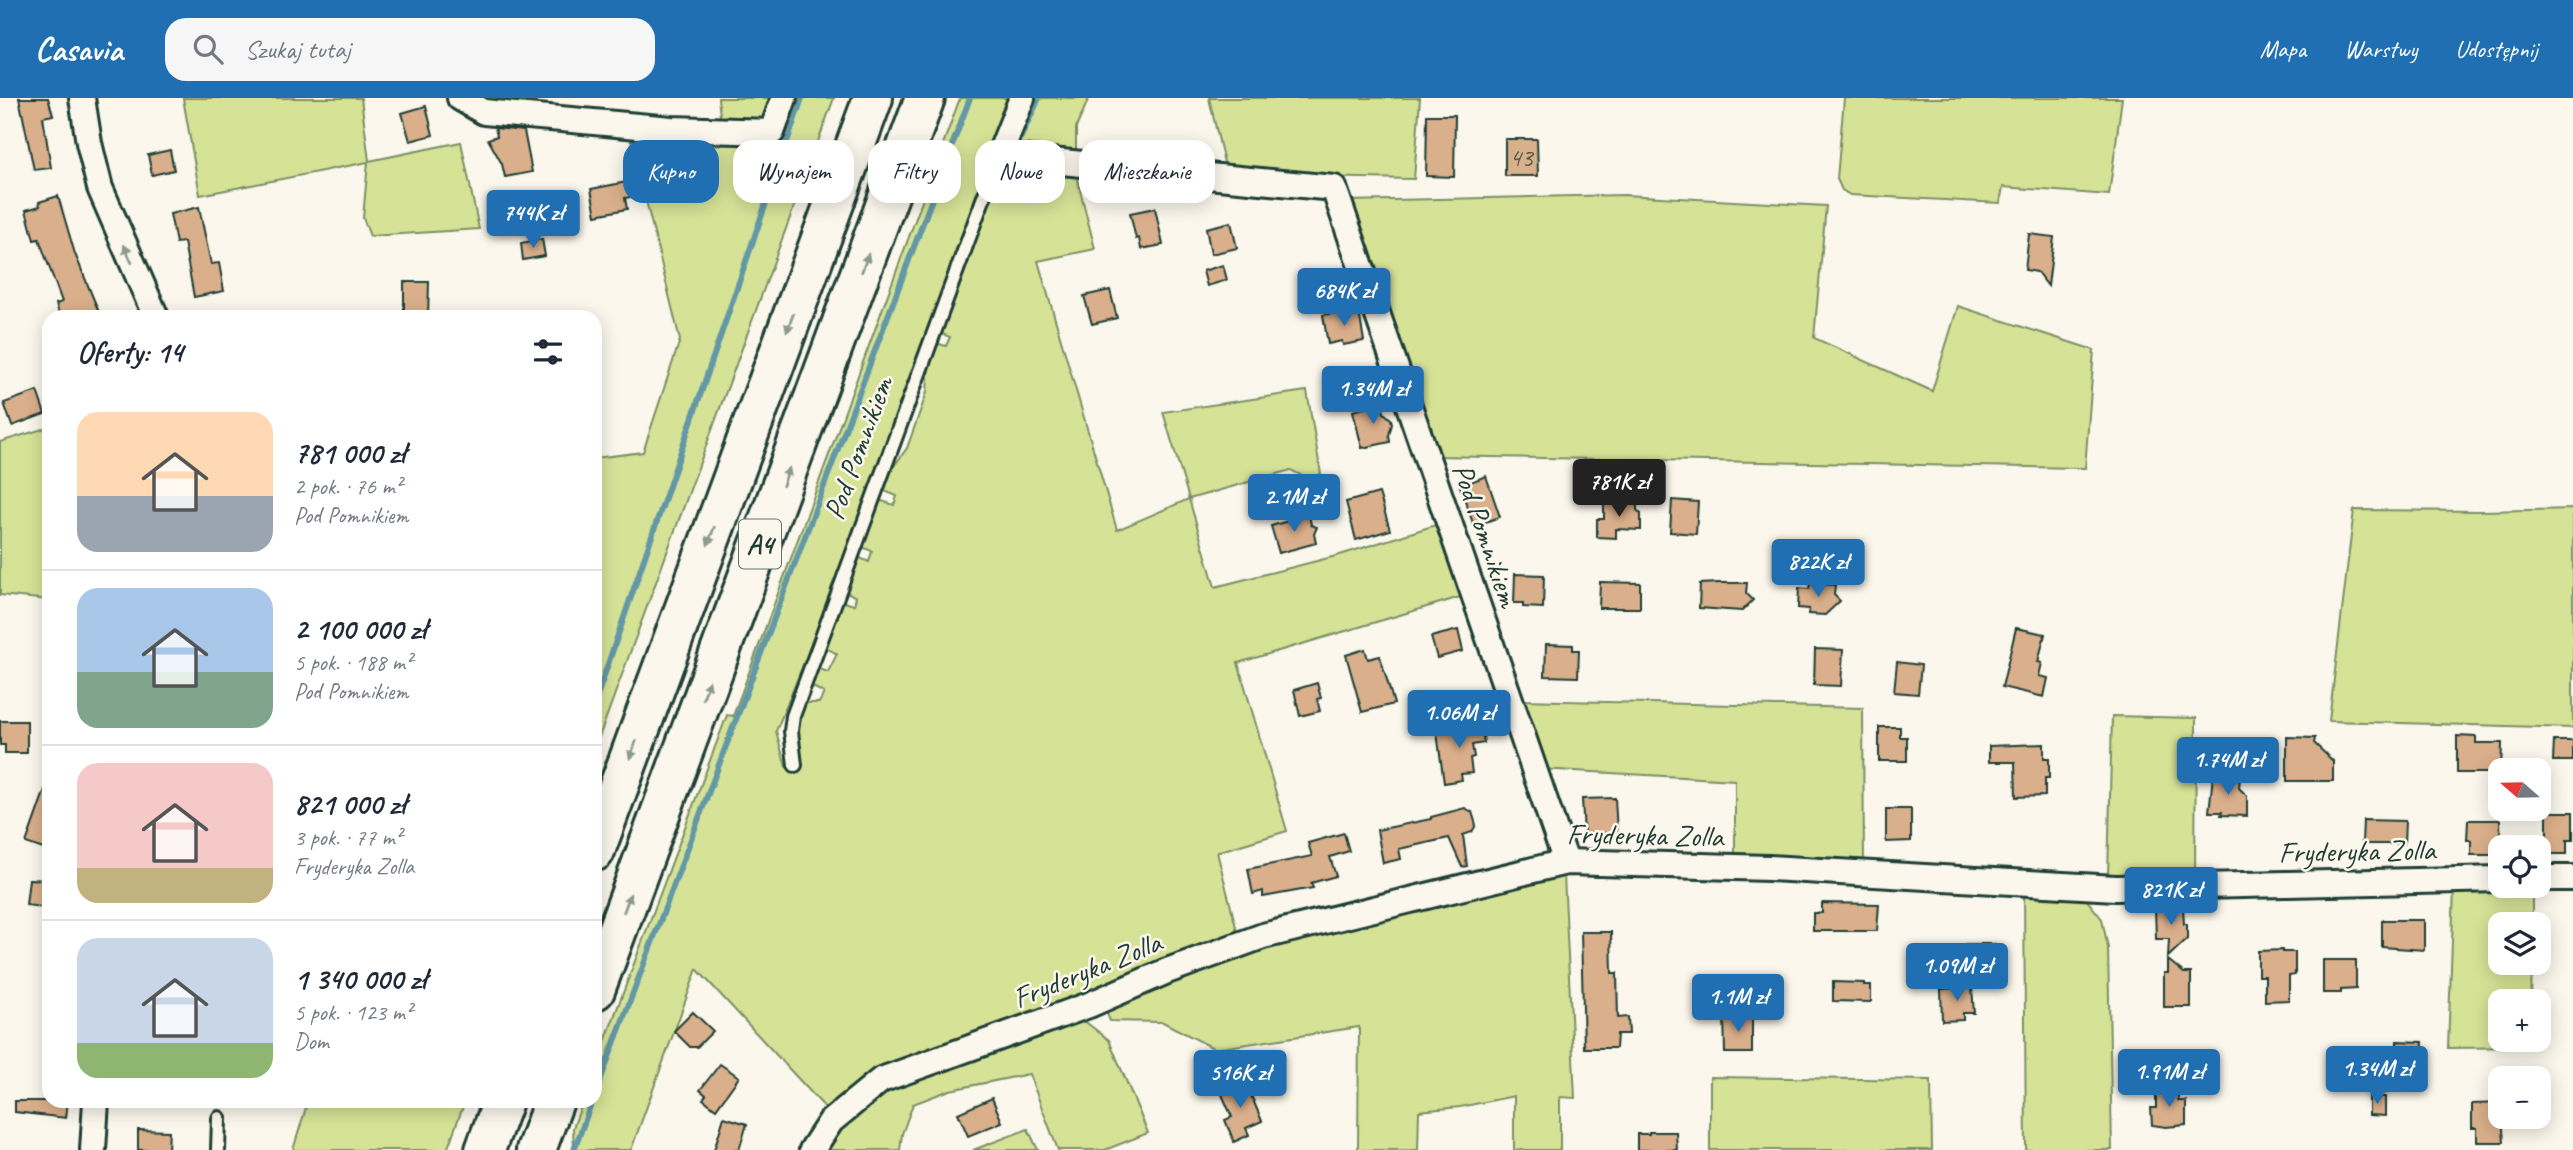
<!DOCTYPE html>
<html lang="pl">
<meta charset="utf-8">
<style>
:root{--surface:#fff;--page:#f6f6f7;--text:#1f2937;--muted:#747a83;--line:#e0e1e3;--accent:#1f6fb2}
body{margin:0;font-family:Caveat,sans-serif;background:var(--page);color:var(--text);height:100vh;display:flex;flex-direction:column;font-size:26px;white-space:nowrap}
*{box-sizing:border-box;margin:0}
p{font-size:23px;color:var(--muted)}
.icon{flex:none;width:38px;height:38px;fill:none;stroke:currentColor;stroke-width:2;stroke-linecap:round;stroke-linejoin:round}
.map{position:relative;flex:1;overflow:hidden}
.side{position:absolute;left:42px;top:212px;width:560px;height:798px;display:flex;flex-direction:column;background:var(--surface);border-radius:21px;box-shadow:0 4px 18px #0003}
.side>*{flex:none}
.top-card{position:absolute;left:623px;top:42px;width:665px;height:63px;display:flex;gap:14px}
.needle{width:46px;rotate:290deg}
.buttons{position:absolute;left:2488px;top:660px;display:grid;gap:14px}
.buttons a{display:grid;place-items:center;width:63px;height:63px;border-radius:14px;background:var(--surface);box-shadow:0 4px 18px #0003;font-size:35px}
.price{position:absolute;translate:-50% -60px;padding:0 16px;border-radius:7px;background:var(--accent);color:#fff;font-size:23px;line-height:46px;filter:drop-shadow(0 2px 4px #0008)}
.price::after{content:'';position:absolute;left:50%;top:42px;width:21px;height:16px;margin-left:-10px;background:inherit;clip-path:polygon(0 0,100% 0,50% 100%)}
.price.selected{background:#222;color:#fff}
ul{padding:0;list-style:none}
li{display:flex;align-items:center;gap:21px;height:175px;padding:0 35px}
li+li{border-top:2px solid var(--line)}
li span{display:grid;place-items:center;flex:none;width:196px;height:140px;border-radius:21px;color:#555}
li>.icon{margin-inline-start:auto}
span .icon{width:84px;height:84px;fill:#fffc;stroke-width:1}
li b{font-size:30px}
h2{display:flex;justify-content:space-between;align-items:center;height:84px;padding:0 35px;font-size:30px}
.chip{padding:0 24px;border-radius:21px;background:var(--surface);box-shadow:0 4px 18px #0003;font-size:24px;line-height:63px}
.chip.selected{background:var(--accent);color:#fff}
header{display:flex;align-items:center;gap:42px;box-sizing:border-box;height:98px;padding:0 35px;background:var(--accent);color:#fff}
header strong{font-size:33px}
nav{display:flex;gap:38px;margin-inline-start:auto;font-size:24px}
.search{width:490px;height:63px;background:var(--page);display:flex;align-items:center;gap:18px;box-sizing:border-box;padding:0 24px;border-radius:21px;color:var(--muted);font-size:26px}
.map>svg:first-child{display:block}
.green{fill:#d6e397;stroke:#7a9066;stroke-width:2}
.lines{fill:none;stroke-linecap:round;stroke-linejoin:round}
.stream{stroke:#6398a7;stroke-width:6}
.building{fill:#daaf8b;stroke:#1f3d34;stroke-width:2}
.service-casing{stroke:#1f3d34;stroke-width:18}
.minor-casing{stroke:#1f3d34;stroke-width:30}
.motorway-casing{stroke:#1f3d34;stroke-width:44}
.service{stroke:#fbf7ec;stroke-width:12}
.minor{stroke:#fbf7ec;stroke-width:24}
.motorway{stroke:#fbf7ec;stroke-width:38}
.oneway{fill:#8d9a90}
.labels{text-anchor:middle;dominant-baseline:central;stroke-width:5;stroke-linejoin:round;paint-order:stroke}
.number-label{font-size:26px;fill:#4e5a4a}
.shield{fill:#fbf7ec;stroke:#61756b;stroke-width:2}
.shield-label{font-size:28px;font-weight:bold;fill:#1f3d34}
.street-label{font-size:30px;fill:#1f3d34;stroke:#fbf7ec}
</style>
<header>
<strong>Casavia</strong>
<div class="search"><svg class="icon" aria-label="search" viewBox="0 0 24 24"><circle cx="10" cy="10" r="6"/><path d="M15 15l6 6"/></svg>Szukaj tutaj</div>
<nav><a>Mapa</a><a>Warstwy</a><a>Udostępnij</a></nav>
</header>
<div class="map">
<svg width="2573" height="1052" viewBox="0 0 2573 1052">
<rect width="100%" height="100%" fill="#fbf7ec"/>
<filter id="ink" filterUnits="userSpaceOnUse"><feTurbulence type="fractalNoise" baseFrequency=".0143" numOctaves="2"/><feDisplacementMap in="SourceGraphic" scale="14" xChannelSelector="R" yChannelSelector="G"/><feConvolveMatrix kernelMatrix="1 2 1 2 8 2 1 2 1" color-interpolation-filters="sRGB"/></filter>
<g filter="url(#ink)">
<!-- green -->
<g class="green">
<path d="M183,0H361L369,63L461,44L479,131L370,138L363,120L368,64L200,97Z"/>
<path d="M718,0H777L766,29L721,26Z"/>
<path d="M791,0H834L595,650V360L643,354L680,242L629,33L776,43Z"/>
<path d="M960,0H1011L998,26L983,79L815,538L776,633L786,669L801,667C797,645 795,626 804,605H819L824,595L811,588L817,570L828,574L837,556L823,548L841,503L854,507L856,499L845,493L858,459L869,464L872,453L862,449L879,402L894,407L897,398L882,392L892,371L907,350L927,294L929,266L936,245L946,248L950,239L940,235L1000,75L1003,71L1075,72L1095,151L1038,163L1117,432L1189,401L1163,314L1307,293L1321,376L1308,381L1291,372L1189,401L1215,489L1340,457L1442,425L1467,497L1238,565L1287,733L1217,754L1238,837L1368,821L1496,794L1564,777L1575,1000L1560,999V1052H1514V998L1460,1009L1419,1013L1418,1052H1358L1359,929L1215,951L1163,924L1110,923L1104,908L1072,907L905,959L869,979L829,1014L697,871L631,1052H574L573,1030L583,1003H595V970L727,617L733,618Z"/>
<path d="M1028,0H1089L1076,30V61L1022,51L1014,36Z"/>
<path d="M1209,0H1420L1414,81L1307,79L1225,69Z"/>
<path d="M1844,0H2122L2109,97L2003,89L2000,105L1850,97L1842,92L1837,81Z"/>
<path d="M1624,97L1826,108L1814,240L1932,293L1958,208L2094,252L2085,370L1433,358L1346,103Z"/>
<path d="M49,329V502L0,497V344Z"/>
<path d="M2573,411V630L2329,623L2354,412L2483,413Z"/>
<path d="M1520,602L1863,610L1864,768L1735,759V682L1540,671Z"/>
<path d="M2112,618L2196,620L2195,781L2108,779Z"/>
<path d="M2454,790L2525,791L2532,800V826H2501V864L2532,865L2531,903H2501V942H2531V949L2448,950Z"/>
<path d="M2024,794L2086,801L2102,821L2108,850L2112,1052H2026Z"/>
<path d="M1083,922L1109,942L1148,1035L1105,1052H1058L1029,976L950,992L913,1006L902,1036L900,1052H822L830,1038L883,988L902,982L911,985L951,972L954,965Z"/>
<path d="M1710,979L1931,982L1932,1052H1710Z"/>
<path d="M308,1003H465L447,1052H293Z"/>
<path d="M1028,1031L1038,1052H973Z"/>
</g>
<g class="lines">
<!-- stream -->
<g class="stream">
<path d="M1021,39L1039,0"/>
<path d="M595,604L802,0"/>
<path d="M595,996L970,0"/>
<path d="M574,1052L592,1003"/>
</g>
</g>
<!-- building -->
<g class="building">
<path d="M19,0H48L53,17L43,19L51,70L34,72Z"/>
<path d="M426,8L433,37L410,43L402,15Z"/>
<path d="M1427,17H1455L1454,79L1426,78Z"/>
<path d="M495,30L524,33L532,74L505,79L502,66L488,41L497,38Z"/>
<path d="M1505,41H1537L1538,78H1505Z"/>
<path d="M170,52L174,72L152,77L148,57Z"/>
<path d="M627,84L630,99L625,100L627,111L596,117L591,91Z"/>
<path d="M58,98L75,156L101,219H60L56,206L62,204L39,141L34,142L26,112L40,108L39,104Z"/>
<path d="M199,109L211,166L219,165L224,193L194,199L184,144L176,145L170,116Z"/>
<path d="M1155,110L1163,147L1141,151L1139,140L1136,141L1130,115Z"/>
<path d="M1231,124L1237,150L1211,156L1206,130Z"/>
<path d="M2029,136L2054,139L2048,188L2037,174L2025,172Z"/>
<path d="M542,141L545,158L523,162L521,145Z"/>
<path d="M1223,167L1227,182L1207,188L1203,173Z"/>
<path d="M404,184H429L428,219H404Z"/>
<path d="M1110,192L1117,220L1092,226L1084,198Z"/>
<path d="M1345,213L1346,216L1359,214L1364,243L1343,247L1342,243L1328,246L1323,217Z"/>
<path d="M37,293L45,316L12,328L4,305Z"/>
<path d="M1382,305L1384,315L1391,321L1392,326L1389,337L1390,344L1362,350L1353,313Z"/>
<path d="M1486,378L1500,419L1474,428L1460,388Z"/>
<path d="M1379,395L1390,432L1356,442L1346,404Z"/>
<path d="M1672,402L1698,404L1696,436L1670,434Z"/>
<path d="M1604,403L1637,404V412L1641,416V432L1616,431V440L1597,439V421H1604Z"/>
<path d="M1309,417L1311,427L1317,429L1314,436L1316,445L1279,455L1271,428Z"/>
<path d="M1515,476L1544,477L1543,510L1523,509V505H1514Z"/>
<path d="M1600,484L1640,485V510H1599Z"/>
<path d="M1719,485H1747L1746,495L1753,502L1742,513L1699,510L1700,486Z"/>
<path d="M1810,485L1835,487L1834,497L1840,503L1825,517L1808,516L1809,511L1798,510L1799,490L1809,491Z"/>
<path d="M2016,530L2045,536L2038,564L2042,565L2039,578L2048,580L2044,599L2002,589Z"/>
<path d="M1458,532L1463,553L1437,560L1431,539Z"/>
<path d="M1546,546L1573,547V552H1579L1578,579L1545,578Z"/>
<path d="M1365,551L1368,561L1380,558L1394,606L1362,614L1346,557Z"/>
<path d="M1815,551L1843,552L1841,588L1814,587Z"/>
<path d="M1897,564L1921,567L1918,596L1894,594Z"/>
<path d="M1317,585L1321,600L1317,601L1320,613L1300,618L1294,592Z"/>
<path d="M0,623H27V655H5V647H0Z"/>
<path d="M1481,623L1484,645L1472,647L1474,659L1470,660L1472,675L1461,676L1462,682L1444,685L1437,635L1462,631L1461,626Z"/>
<path d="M1879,629H1900V639H1907V663H1879Z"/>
<path d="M2457,638L2476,639V645H2502L2501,675H2457Z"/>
<path d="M2287,639L2315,640L2314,645L2333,663V683H2287Z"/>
<path d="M2554,643H2573V663H2553Z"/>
<path d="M2044,646V660H2049V680H2045V698L2016,699L2015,664H1989V648Z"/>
<path d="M2213,678L2240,679L2239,690L2247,698V718L2221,717L2222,714H2209Z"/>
<path d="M47,686L49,687V753L26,745Z"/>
<path d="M1615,700L1617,735L1584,736L1582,701Z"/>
<path d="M1465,710L1472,714L1476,727L1472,734L1463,737L1467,768L1462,769L1449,740L1399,751L1401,761L1383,765L1377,732L1431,721V719Z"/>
<path d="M1886,711H1911V743L1886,744Z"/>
<path d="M2547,714H2573V742H2567V756H2547Z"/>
<path d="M2363,722L2405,723L2404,746H2362Z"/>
<path d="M2468,722H2500L2501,757H2471V742H2467Z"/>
<path d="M1344,735L1349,753L1330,759L1336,778L1311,785L1313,790L1263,799V793L1253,796L1248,771L1312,758L1308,745Z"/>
<path d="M29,781L49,782V810L26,807Z"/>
<path d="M1822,805L1879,806L1877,833H1813V815H1822Z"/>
<path d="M2155,809H2183L2184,826H2187V841L2168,859L2169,841H2156Z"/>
<path d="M2382,822H2424V852L2382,849Z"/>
<path d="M1581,834H1611L1612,875H1617L1618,920L1628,919L1629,936H1617L1616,950H1584Z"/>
<path d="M1966,846H1995L1996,875L1958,876V852H1966Z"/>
<path d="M2282,852V854H2295V877L2289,878V902L2265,903V878H2258V853Z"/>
<path d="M2168,862L2184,875H2191V909H2164V875H2168Z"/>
<path d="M2323,862H2356V891L2341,892V895H2323Z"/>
<path d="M1833,884L1864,885V887H1871V904L1833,903Z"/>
<path d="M1972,889L1974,915H1963V922L1942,923L1941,891Z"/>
<path d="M693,914L713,933L697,949H690L674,933Z"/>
<path d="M1724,917H1752V955H1725Z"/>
<path d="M2397,943L2423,944L2421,983L2372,982L2374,950L2397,951Z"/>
<path d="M720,966L739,979L716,1011L703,1001L706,997L700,992Z"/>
<path d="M1244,981L1262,1023L1246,1030L1249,1037L1234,1044L1225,1022L1232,1019L1220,992Z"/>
<path d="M2156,991H2178V1003H2186V1027L2166,1029L2152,1027L2151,1010H2156Z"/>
<path d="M2369,999H2385V1018L2369,1017Z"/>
<path d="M992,1000L1002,1024L968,1038L958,1015Z"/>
<path d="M15,1003H68L66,1020L15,1014Z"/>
<path d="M2501,1005L2504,1044H2477V1030H2472V1006Z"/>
<path d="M724,1019L747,1026L739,1052H714Z"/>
<path d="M138,1032L169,1033L168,1052H138Z"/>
<path d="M1649,1034H1676L1677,1052H1637V1036H1649Z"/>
</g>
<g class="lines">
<defs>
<g id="service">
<path d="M795,667L791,633L793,618L999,58"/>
<path d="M218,1052L219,1020"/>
</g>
<g id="minor">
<path d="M82,0L89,45L100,90L156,219"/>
<path d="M460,0L484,14L671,31L772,34L784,0"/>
<path d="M1022,0L999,58L1334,90L1566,764"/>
<path d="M2539,780H2573"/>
<path d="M93,1052L96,1003"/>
<path d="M812,1052L831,1023L881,982L1089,907L1167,873L1263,838L1566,764L1769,770L2116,790L2501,781"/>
</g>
<g id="motorway">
<path d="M595,753L873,0"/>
<path d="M595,892L925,0"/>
<path d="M485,1052L503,1003"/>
<path d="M536,1052L554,1003"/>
</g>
</defs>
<!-- service casing -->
<use href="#service" class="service-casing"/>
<!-- minor casing -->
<use href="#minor" class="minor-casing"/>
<!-- motorway casing -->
<use href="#motorway" class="motorway-casing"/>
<!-- service -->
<use href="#service" class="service"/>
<!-- minor -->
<use href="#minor" class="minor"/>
<!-- motorway -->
<use href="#motorway" class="motorway"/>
</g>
<!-- one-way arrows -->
<defs><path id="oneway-solid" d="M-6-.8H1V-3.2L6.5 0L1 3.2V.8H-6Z" transform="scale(1.75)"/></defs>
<g class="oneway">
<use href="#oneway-solid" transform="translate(128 156) rotate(-114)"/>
<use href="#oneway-solid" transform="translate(865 165) rotate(-70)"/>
<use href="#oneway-solid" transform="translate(790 225) rotate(110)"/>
<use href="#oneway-solid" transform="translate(786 379) rotate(-70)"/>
<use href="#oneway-solid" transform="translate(711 438) rotate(110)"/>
<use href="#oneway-solid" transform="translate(706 592) rotate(-70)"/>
<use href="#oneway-solid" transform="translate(633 652) rotate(110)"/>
<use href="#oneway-solid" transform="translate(627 805) rotate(-70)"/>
</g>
</g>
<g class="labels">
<!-- number labels -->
<g class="number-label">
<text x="1521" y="59">43</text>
</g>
<!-- shield labels -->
<rect class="shield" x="739" y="421.5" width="42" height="49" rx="5"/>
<g class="shield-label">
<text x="760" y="446">A4</text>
</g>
<!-- street labels -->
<g class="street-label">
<text transform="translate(858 350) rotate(-70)">Pod Pomnikiem</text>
<text transform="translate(1486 437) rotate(71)">Pod Pomnikiem</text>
<text transform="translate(1645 737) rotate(1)">Fryderyka Zolla</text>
<text transform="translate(2357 753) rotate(-1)">Fryderyka Zolla</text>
<text transform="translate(1087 872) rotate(-22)">Fryderyka Zolla</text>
</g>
</g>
</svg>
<div class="buttons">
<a><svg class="needle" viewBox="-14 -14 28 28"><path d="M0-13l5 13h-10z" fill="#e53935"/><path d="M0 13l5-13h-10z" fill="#747a83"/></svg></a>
<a><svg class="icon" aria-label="locate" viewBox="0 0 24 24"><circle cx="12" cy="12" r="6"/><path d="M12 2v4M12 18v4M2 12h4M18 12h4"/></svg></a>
<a><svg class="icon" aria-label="layers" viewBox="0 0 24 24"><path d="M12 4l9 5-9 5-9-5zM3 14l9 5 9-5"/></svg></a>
<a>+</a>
<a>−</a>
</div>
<b class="price" style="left:533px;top:152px">744K zł</b>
<b class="price" style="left:1344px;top:230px">684K zł</b>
<b class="price" style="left:1373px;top:328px">1.34M zł</b>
<b class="price selected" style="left:1619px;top:421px">781K zł</b>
<b class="price" style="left:1294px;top:436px">2.1M zł</b>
<b class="price" style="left:1818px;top:501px">822K zł</b>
<b class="price" style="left:1459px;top:652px">1.06M zł</b>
<b class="price" style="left:2228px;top:699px">1.74M zł</b>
<b class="price" style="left:2171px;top:829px">821K zł</b>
<b class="price" style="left:1957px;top:905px">1.09M zł</b>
<b class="price" style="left:1738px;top:936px">1.1M zł</b>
<b class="price" style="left:2377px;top:1008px">1.34M zł</b>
<b class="price" style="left:2169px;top:1011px">1.91M zł</b>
<b class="price" style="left:1240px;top:1012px">516K zł</b>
<div class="top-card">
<a class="chip selected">Kupno</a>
<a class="chip">Wynajem</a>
<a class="chip">Filtry</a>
<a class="chip">Nowe</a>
<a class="chip">Mieszkanie</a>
</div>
<section class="side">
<h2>Oferty: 14<svg class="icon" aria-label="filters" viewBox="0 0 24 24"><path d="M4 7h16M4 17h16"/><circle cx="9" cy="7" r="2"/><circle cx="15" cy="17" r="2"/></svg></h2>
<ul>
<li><span style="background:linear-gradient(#ffd9b3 60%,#9aa5b1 0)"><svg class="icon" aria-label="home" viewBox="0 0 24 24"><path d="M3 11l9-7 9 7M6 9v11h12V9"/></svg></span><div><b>781 000 zł</b><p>2 pok. · 76 m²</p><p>Pod Pomnikiem</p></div></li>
<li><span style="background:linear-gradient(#a9c7e8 60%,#7fa58c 0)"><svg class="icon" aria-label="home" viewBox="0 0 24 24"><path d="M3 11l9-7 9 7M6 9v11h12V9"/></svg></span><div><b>2 100 000 zł</b><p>5 pok. · 188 m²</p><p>Pod Pomnikiem</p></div></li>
<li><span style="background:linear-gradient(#f6c9c9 75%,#c2b280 0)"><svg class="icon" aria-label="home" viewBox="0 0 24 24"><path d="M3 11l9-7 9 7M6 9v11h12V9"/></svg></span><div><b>821 000 zł</b><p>3 pok. · 77 m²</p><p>Fryderyka Zolla</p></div></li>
<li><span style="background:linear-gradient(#c9d6e8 75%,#8fb573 0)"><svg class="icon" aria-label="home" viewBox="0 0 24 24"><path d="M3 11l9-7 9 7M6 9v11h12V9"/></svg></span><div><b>1 340 000 zł</b><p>5 pok. · 123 m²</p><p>Dom</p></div></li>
</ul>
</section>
</div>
